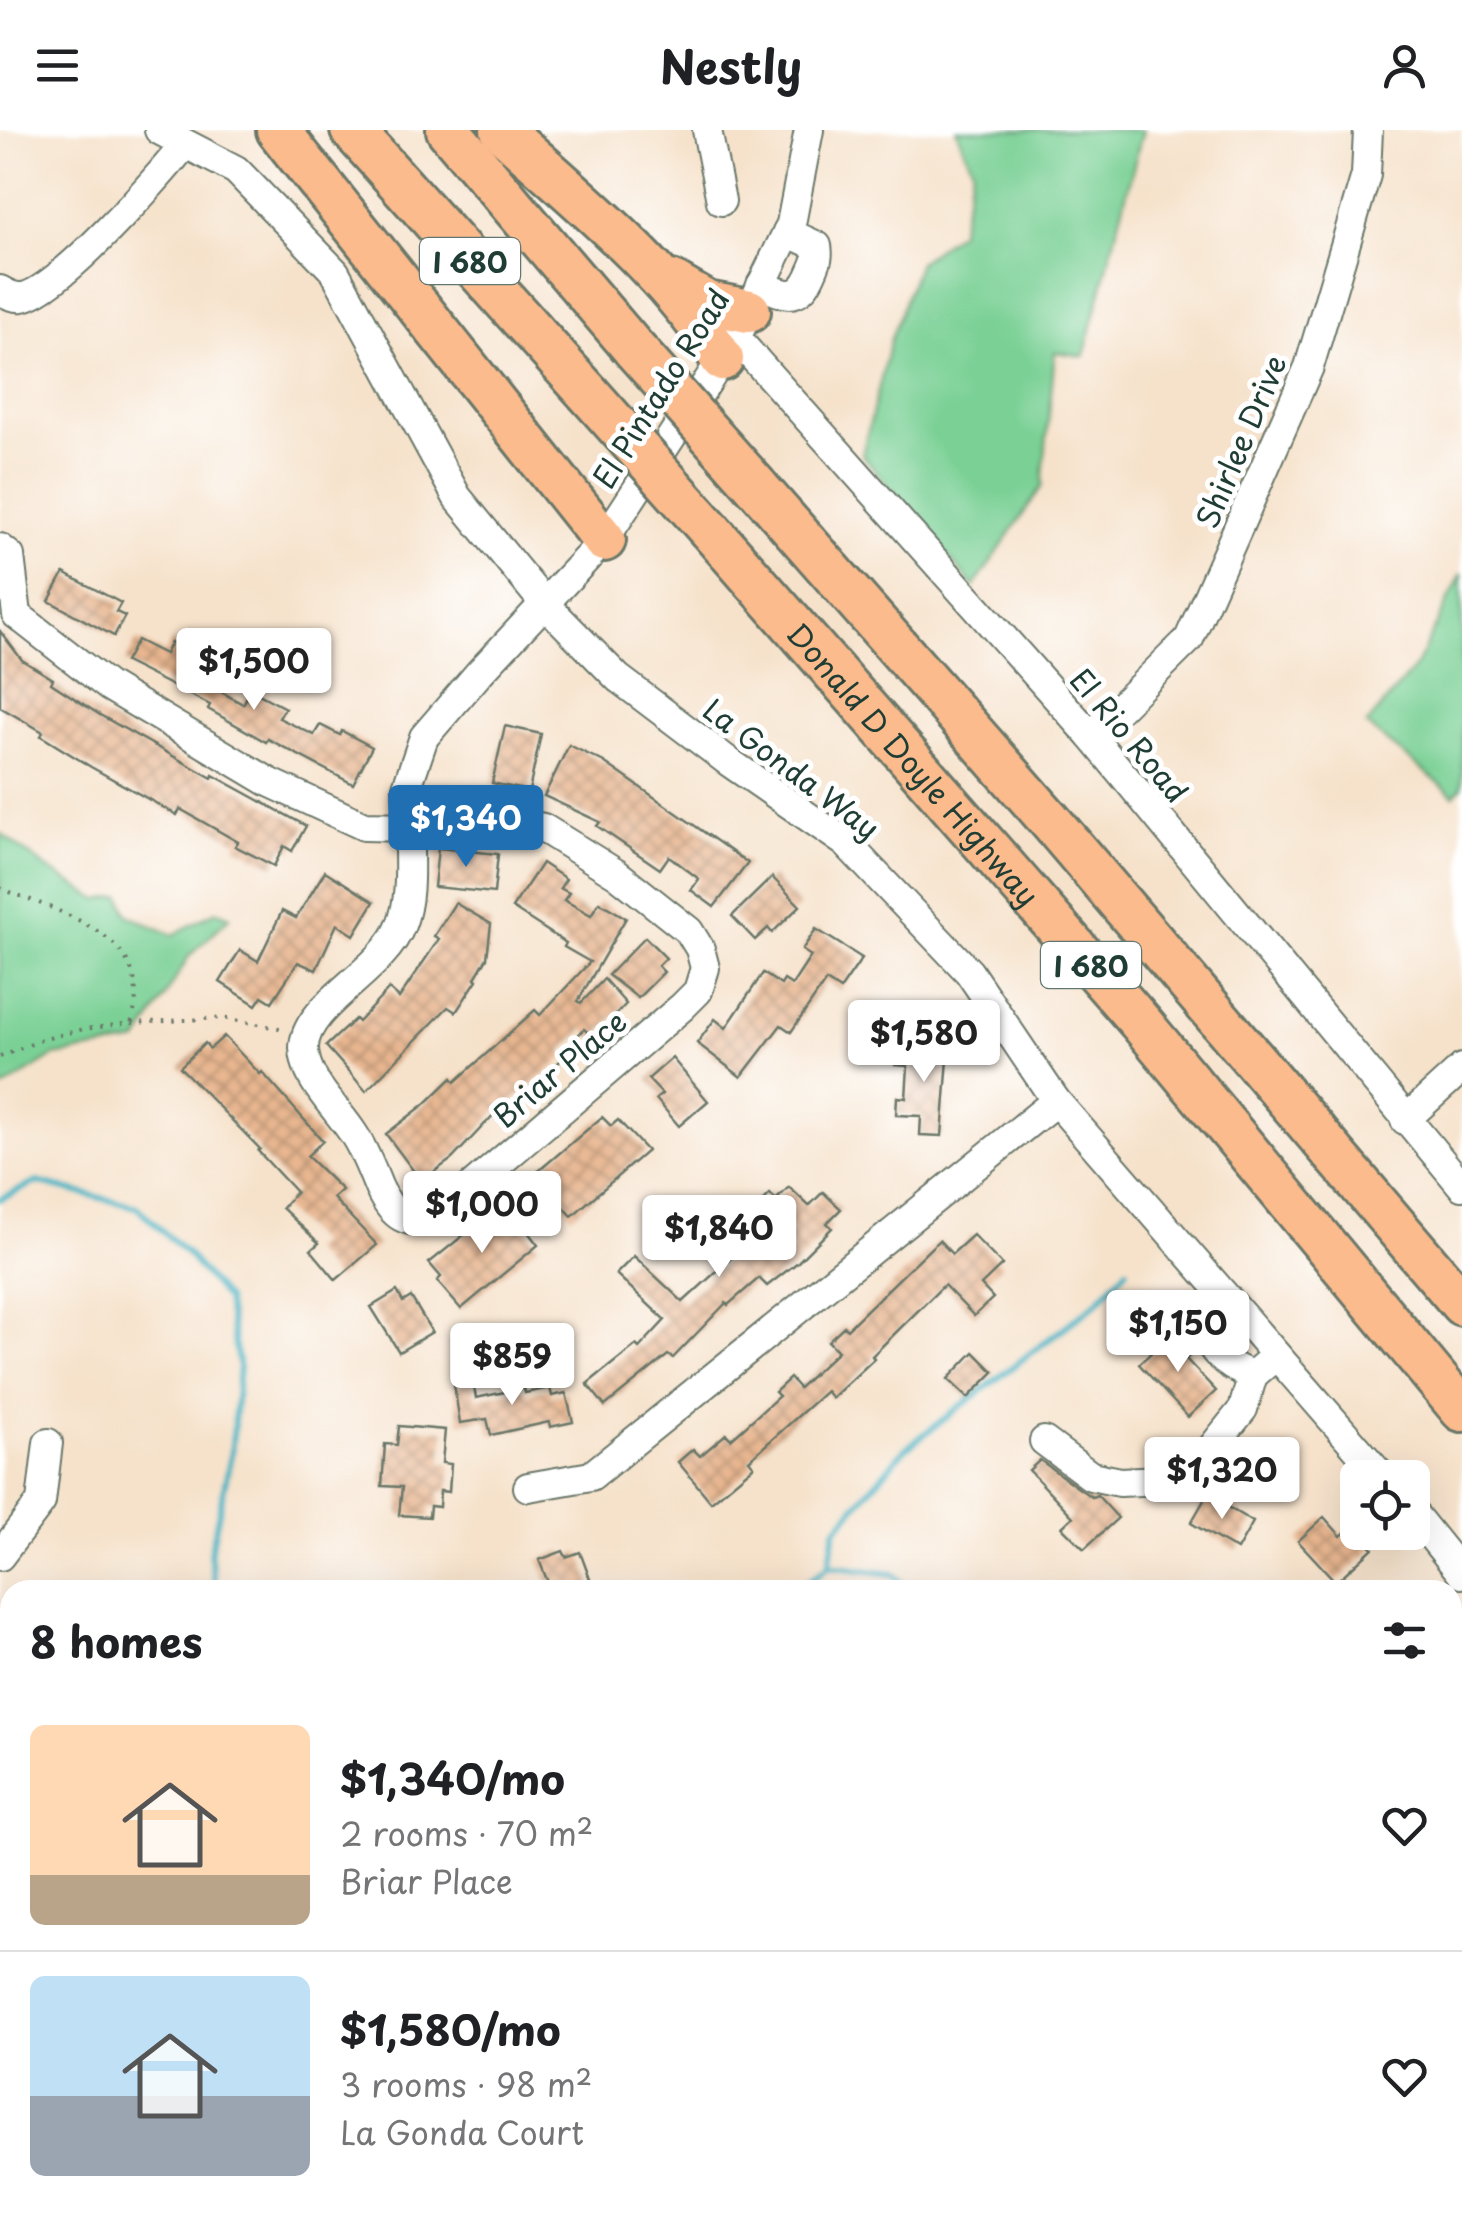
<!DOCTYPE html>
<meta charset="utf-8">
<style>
:root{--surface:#fff;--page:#f2f2f2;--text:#202124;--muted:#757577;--line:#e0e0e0;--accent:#1f6fb2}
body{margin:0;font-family:"Playpen Sans",sans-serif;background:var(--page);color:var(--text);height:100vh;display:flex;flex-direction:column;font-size:38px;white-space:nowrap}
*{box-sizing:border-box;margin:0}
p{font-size:32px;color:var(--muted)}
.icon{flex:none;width:55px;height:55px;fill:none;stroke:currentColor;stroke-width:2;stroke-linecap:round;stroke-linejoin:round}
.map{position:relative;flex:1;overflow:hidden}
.side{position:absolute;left:0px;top:1450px;width:1462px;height:642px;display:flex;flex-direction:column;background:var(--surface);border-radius:30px 30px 0 0;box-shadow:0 10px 40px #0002}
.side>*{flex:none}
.buttons{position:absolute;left:1340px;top:1330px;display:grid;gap:20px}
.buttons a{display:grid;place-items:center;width:90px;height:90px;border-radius:15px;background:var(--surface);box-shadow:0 10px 40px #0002;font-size:50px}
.price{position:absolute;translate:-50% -85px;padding:0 22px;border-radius:10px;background:#fff;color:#222;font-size:32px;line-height:65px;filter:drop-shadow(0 2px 5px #0008)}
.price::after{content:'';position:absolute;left:50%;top:60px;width:30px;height:22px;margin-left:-15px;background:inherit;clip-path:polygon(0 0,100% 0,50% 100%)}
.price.active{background:var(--accent);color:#fff}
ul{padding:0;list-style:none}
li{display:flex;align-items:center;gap:30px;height:250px;padding:0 30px}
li+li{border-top:2px solid var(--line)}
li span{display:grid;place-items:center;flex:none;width:280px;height:200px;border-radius:15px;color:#555}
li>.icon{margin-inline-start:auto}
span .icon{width:120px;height:120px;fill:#fffc;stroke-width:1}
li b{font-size:42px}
h2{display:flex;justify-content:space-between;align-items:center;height:120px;padding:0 30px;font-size:42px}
header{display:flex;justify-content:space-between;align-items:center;height:130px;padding:0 30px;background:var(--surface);font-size:45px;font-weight:700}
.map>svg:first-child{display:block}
.grass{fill:#7ad095;stroke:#4c8664;stroke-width:2.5}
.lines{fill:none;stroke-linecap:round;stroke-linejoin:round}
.stream{stroke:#45b2c2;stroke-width:6}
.building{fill:url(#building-cross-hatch)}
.minor-casing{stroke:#6a7769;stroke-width:32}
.major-casing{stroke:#6a7769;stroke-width:40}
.highway-casing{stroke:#6a7769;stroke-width:48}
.path{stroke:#6a7769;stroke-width:4;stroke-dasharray:2.5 8;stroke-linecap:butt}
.minor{stroke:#fff;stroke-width:28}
.major{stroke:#fbbb8c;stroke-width:35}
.highway{stroke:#fbbb8c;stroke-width:42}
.highway-bridge-casing{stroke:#6a7769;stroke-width:48;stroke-linecap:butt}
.highway-bridge{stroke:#fbbb8c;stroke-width:42}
.labels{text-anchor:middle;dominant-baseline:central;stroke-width:10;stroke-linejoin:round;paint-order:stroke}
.shield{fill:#fff;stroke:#627771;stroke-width:2.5}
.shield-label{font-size:28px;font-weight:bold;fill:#1f3d34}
.street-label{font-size:30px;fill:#1f3d34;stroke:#fff}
</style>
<header><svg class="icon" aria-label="menu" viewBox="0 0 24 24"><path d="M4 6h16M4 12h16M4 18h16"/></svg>Nestly<svg class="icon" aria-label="person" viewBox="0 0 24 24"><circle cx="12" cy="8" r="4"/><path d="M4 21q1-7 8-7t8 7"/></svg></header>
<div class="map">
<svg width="1462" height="2092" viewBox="0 0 1462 2092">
<defs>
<pattern id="building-cross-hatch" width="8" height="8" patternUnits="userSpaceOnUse" patternTransform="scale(2.5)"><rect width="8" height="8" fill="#e8b690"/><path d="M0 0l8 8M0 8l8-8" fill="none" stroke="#bb9576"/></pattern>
</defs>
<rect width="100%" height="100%" fill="#fff"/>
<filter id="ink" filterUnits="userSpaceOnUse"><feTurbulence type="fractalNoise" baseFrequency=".01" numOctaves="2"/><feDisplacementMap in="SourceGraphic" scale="20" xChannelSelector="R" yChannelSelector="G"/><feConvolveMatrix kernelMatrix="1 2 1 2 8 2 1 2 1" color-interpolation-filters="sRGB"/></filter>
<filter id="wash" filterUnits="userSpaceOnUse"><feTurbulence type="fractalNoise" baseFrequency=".0048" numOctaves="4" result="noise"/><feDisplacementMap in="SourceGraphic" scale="40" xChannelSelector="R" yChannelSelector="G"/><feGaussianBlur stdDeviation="2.25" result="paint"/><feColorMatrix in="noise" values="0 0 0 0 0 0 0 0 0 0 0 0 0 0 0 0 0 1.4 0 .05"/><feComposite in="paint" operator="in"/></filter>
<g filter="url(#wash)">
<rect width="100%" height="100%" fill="#f6e2cb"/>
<!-- grass -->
<g class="grass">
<path d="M956,0H1143L1084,226L1055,222L1042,356L974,457L862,325L891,208L919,132L959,102L973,39Z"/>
<path d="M1462,443V657L1454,665L1366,595L1416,536Z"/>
<path d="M0,703L45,737L99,770L121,766L128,785L173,805L216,781L230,787L189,826L138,912L54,926L0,960Z"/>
</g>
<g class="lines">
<!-- stream -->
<g class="stream">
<path d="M0,1069L37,1052L137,1077L188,1125L226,1169L239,1237L231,1325L210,1424L216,1460"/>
<path d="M829,1436L835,1400L905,1319L1095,1174L1127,1139"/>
<path d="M797,1460L829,1436L893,1444L910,1460"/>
<path d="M1103,2092L1105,2082"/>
</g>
</g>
<g id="blocks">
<!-- building -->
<g class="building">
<path d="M64,443L121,473L116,482L125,486L114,506L49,471Z"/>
<path d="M0,501L22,530L53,549L51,553L100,585L212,648L213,645L306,696L292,721L284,716L274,736L235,716L238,712L180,679L177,685L91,637L41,606L43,602L0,577Z"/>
<path d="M137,510L165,524L171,512L192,523L189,528L202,535L196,548L243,574L251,560L285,578L279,588L314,605L320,595L340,605L342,601L372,617L353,654L268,609L266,612L208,579L210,575L125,532Z"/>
<path d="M505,596L541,604L529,661L492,653Z"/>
<path d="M569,615L604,632L748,733L714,777L691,760L699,749L669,726L660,739L597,696L600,692L544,666Z"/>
<path d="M438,718L498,724L494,763L434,757Z"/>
<path d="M542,733L566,749L560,758L569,763L564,770L591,785L599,772L626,788L578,871L581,873L604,849L626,874L594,908L584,899L562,921L566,926L501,982L499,979L452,1029L421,1051L386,1004L425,974L452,948L455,952L535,880L540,885L590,832L564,817L566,813L512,778Z"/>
<path d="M325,741L374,772L354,805L337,794L316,840L298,832L272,872L262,866L256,875L220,852L240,820L258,831L282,781L296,788Z"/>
<path d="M772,747L800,776L772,803L768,798L755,810L732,786Z"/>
<path d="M455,773L491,794L487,828L475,848L477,850L456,882L448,877L366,961L326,916L355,889L358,892L389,859L399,868L439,809L434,806Z"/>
<path d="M816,799L862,828L840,860L826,851L791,902L781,895L741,947L697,913L715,889L726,898L763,843L781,855L784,850L792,855L811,826L802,820Z"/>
<path d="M645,807L666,828L658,836L664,842L638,868L608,845Z"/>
<path d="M224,906L260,944L262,942L323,1011L307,1026L342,1060L333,1068L377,1115L336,1150L311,1120L319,1113L282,1078L296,1062L258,1021L260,1019L180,937L205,913L210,919Z"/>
<path d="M896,913L949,916L942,1006L920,1005L921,986L896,985L897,967L906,968L908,936L895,935Z"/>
<path d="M672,928L708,971L679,996L656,969L662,964L648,949Z"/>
<path d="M602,987L611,996L618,990L647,1021L572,1086L535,1044Z"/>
<path d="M789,1057L809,1076L823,1062L841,1079L827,1093L832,1098L798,1132L767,1156L759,1148L728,1175L726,1173L673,1228L668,1225L605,1276L587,1254L636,1215L639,1218L665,1190L616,1144L634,1126L683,1172L740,1120L712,1088L726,1076L741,1093L770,1064L776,1070Z"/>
<path d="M495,1080L501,1087L511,1080L538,1115L461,1179L437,1151L441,1147L429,1133Z"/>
<path d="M973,1105L1002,1135L981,1155L993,1168L974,1186L944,1155L872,1226L874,1229L832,1268L826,1261L749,1330L754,1336L711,1372L678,1332L693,1319L700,1326L726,1304L731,1309L779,1266L775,1262L790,1248L799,1258L838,1221L828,1211L844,1196L847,1199L939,1110L952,1124Z"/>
<path d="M397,1161L403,1172L411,1167L432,1202L399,1222L371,1177Z"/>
<path d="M1171,1164L1186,1179L1172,1198L1154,1181Z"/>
<path d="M1172,1203L1191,1224L1186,1229L1216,1261L1188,1287L1139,1234Z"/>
<path d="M974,1222L994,1242L968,1268L948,1249Z"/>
<path d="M473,1252L476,1268L524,1258L525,1263L550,1258L552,1266L566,1263L573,1292L550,1297L549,1292L491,1305L487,1289L460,1293L454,1255Z"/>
<path d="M399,1296L445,1300L442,1333L451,1334L449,1362L440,1361L439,1377L430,1376L429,1387L399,1385L402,1357L382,1356L385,1314L397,1315Z"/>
<path d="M1040,1330L1081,1360L1092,1367L1097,1365L1118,1388L1084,1419L1062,1397L1073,1387L1029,1340Z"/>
<path d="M1207,1365L1253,1392L1237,1420L1191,1393Z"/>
<path d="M1324,1387L1341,1406L1353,1396L1373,1418L1336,1452L1298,1411Z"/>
<path d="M563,1421L566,1427L580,1422L594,1460H551L539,1430Z"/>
</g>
</g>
</g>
<g filter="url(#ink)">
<use href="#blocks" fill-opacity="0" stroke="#6a7769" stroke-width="2.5"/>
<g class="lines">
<defs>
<g id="minor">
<path d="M159,0L236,40L335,142L457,367L544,473L618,548L729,632L846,713L969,842L1056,971L1383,1348"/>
<path d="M707,0L721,71"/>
<path d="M761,155C789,167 800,171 813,140C817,131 819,126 817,116L787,102"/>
<path d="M0,160C7,164 13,168 22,167C58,162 161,45 185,14"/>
<path d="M736,208L1091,606L1462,1056"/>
<path d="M0,418L10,426L17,485L108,556L269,652L364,696L409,697L407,657L424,607L480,542L604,410L736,208L791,94L809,0"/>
<path d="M1091,606L1189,509L1309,237L1366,45L1368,0"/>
<path d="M499,689L543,698L617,744L689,801L700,819L705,838L698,861L682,877L437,1086C407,1098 392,1086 379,1058C371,1039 364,1019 353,1003C337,978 304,949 304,918C304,875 383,842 401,795C413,765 408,728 409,697L452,690Z"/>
<path d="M1405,990L1462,938"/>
<path d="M1224,1165L1201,1187C1206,1218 1223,1236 1253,1245L1266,1234"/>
<path d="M1044,1311L1091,1346L1120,1352L1160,1350L1203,1329L1243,1279L1253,1245"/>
<path d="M528,1357L591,1346L1056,971"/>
<path d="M1412,1382L1462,1444"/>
<path d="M0,1426L41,1372L48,1313"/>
<path d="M795,2082L801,2092"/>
<path d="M358,2092L374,2082"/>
<path d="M901,2092L913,2082"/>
</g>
<g id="major">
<path d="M0,1759L10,1770"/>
<path d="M301,2082L310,2092"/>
</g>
<g id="highway">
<path d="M278,0L604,410"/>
<path d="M352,0L587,262"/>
<path d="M448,0L635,220"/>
<path d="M502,0C580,72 666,138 722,229"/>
<path d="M671,152L707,173L749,181"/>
<path d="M756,356L1052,693L1462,1174"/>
<path id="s1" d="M710,400L1141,893L1462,1280"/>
</g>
</defs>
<!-- minor casing -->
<use href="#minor" class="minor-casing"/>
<!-- major casing -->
<use href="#major" class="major-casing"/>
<!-- highway casing -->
<use href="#highway" class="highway-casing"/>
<!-- path -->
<g class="path">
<path d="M0,758C60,783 159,805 131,893"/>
<path d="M0,927L41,910L84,899L131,893L222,888L284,899"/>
</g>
<!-- minor -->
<use href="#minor" class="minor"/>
<!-- major -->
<use href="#major" class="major"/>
<!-- highway -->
<use href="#highway" class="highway"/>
<defs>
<g id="highway-bridge">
<path d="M635,220L756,356"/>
<path d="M587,262L710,400"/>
</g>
</defs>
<!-- highway-bridge casing -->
<use href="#highway-bridge" class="highway-bridge-casing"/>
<!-- highway-bridge -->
<use href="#highway-bridge" class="highway-bridge"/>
</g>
</g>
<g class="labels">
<!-- shield labels -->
<g class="shield">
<rect x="420" y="108" width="100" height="46" rx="8"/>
<rect x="1041" y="812" width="100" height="46" rx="8"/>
</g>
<g class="shield-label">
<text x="470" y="131">I 680</text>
<text x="1091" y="835">I 680</text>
</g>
<!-- street labels -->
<g class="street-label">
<text transform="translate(660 258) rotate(-58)">El Pintado Road</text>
<text transform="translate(1240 311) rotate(-67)">Shirlee Drive</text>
<text transform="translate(1130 605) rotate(50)">El Rio Road</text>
<text stroke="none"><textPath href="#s1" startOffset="310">Donald D Doyle Highway</textPath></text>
<text transform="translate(792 638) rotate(37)">La Gonda Way</text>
<text transform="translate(559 938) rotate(-40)">Briar Place</text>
</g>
</g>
</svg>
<div class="buttons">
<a><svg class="icon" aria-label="locate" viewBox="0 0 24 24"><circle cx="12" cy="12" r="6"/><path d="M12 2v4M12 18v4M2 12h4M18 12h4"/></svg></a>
</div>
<b class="price" style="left:254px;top:583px">$1,500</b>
<b class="price active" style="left:466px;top:740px">$1,340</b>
<b class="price" style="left:924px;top:955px">$1,580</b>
<b class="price" style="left:482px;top:1126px">$1,000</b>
<b class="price" style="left:719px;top:1150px">$1,840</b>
<b class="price" style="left:1178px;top:1245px">$1,150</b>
<b class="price" style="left:512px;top:1278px">$859</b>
<b class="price" style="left:1222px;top:1392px">$1,320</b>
<section class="side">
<h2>8 homes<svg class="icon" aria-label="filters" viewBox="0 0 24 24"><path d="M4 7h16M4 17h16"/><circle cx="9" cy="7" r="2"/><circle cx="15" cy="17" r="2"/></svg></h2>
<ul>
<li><span style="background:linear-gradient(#ffd9b3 75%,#b9a48a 0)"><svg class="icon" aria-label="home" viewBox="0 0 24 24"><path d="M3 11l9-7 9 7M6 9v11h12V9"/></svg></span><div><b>$1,340/mo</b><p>2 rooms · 70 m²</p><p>Briar Place</p></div><svg class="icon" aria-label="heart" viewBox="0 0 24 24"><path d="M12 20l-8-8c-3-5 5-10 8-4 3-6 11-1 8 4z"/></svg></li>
<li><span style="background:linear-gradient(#bfe0f5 60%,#9aa5b1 0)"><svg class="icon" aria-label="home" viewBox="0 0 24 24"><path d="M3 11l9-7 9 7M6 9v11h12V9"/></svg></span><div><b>$1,580/mo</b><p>3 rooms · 98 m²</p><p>La Gonda Court</p></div><svg class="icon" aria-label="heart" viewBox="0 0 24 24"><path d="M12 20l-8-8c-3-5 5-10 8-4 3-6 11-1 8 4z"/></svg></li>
</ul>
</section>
</div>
